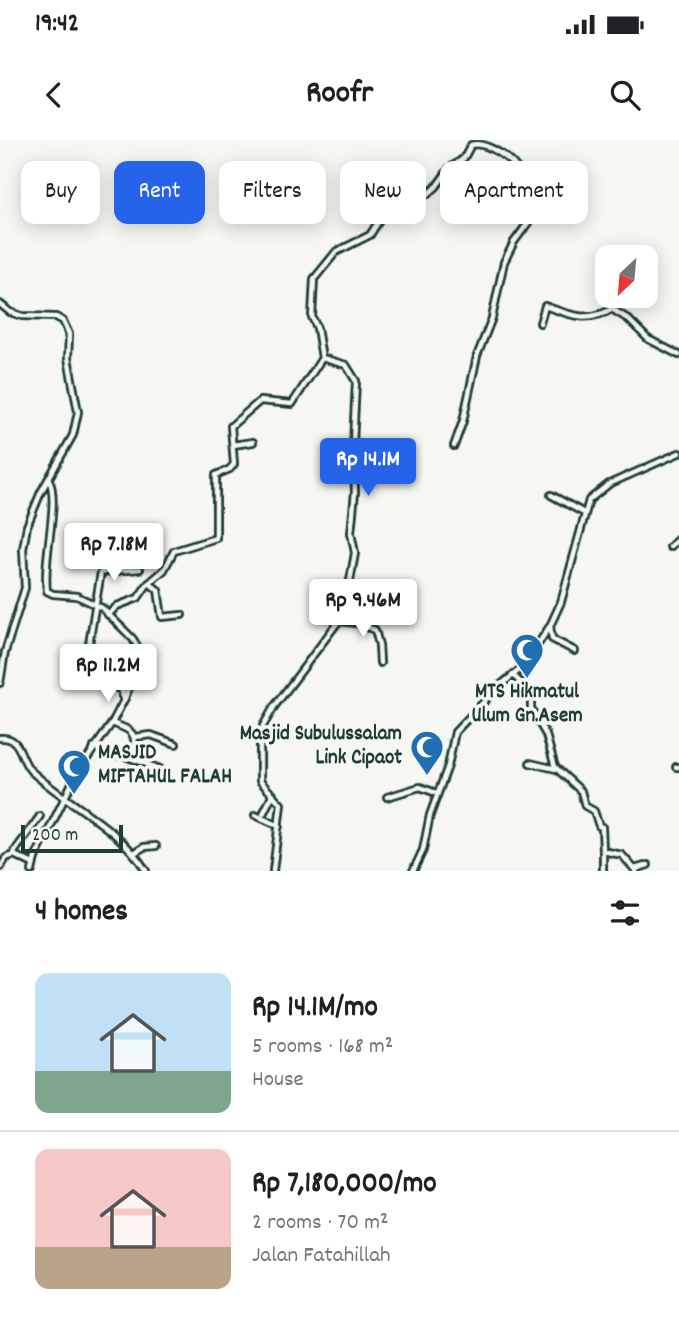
<!DOCTYPE html>
<meta charset="utf-8">
<style>
:root{--surface:#fff;--page:#f2f2f2;--text:#202124;--muted:#757577;--line:#e0e0e0;--accent:#2563eb}
body{margin:0;font-family:Dekko,sans-serif;background:var(--page);color:var(--text);height:100vh;display:flex;flex-direction:column;font-size:26px;white-space:nowrap}
*{box-sizing:border-box;margin:0}
p{font-size:23px;color:var(--muted)}
.icon{flex:none;width:38px;height:38px;fill:none;stroke:currentColor;stroke-width:2;stroke-linecap:round;stroke-linejoin:round}
.map{position:relative;height:731px;overflow:hidden}
.details{display:flex;flex-direction:column;background:var(--surface);flex:1}
.details>*{flex:none}
.guide{position:absolute;left:21px;top:21px;width:637px;height:63px;display:flex;gap:14px}
.needle{width:46px;rotate:206deg}
.buttons{position:absolute;left:595px;top:105px;display:grid;gap:14px}
.buttons a{display:grid;place-items:center;width:63px;height:63px;border-radius:14px;background:var(--surface);box-shadow:0 4px 18px #0003;font-size:35px}
.scale{position:absolute;left:21px;bottom:18px;width:102px;box-sizing:border-box;padding-left:7px;border:4px solid #1f3d34;border-top:0;font-size:19px;line-height:24px;white-space:nowrap;color:#1f3d34;-webkit-text-stroke:5px #f6f6f2;paint-order:stroke}
.price{position:absolute;translate:-50% -60px;padding:0 16px;border-radius:7px;background:#fff;color:#222;font-size:23px;line-height:46px;filter:drop-shadow(0 2px 4px #0008)}
.price::after{content:'';position:absolute;left:50%;top:42px;width:21px;height:16px;margin-left:-10px;background:inherit;clip-path:polygon(0 0,100% 0,50% 100%)}
.price.selected{background:var(--accent);color:#fff}
ul{padding:0;list-style:none}
li{display:flex;align-items:center;gap:21px;height:175px;padding:0 35px}
li+li{border-top:2px solid var(--line)}
li span{display:grid;place-items:center;flex:none;width:196px;height:140px;border-radius:14px;color:#555}
li>.icon{margin-inline-start:auto}
span .icon{width:84px;height:84px;fill:#fffc;stroke-width:1}
li b{font-size:30px}
h2{display:flex;justify-content:space-between;align-items:center;height:84px;padding:0 35px;font-size:30px}
.chip{padding:0 24px;border-radius:14px;background:var(--surface);box-shadow:0 4px 18px #0003;font-size:24px;line-height:63px}
.chip.selected{background:var(--accent);color:#fff}
.status{display:flex;justify-content:space-between;align-items:center;height:49px;padding:0 35px;background:var(--surface);direction:ltr}
.status svg{height:19px;fill:currentColor}
header{display:flex;justify-content:space-between;align-items:center;height:91px;padding:0 35px;background:var(--surface);font-size:32px;font-weight:800}
.map>svg:first-child{display:block}
.lines{fill:none;stroke-linecap:round;stroke-linejoin:round}
.minor-casing{stroke:#1f3d34;stroke-width:10}
.minor{stroke:#f6f6f2;stroke-width:4.5}
.labels{text-anchor:middle;dominant-baseline:central;stroke-width:7;stroke-linejoin:round;paint-order:stroke}
.poi-label{font-size:21px;font-weight:bold;fill:#1f3d34;stroke:#f6f6f2}
</style>
<div class="status"><b>19:42</b><svg viewBox="0 0 49 12"><path d="M0 12V9h3v3zM5 12V6h3v6zM10 12V3h3v9zM15 12V0h3v12zM26 1h20v11H26zM47 4h2v5h-2z"/></svg></div>
<header><svg class="icon" aria-label="back" viewBox="0 0 24 24"><path d="M15 5l-7 7 7 7"/></svg>Roofr<svg class="icon" aria-label="search" viewBox="0 0 24 24"><circle cx="10" cy="10" r="6"/><path d="M15 15l6 6"/></svg></header>
<div class="map">
<svg width="679" height="731" viewBox="0 0 679 731">
<rect width="100%" height="100%" fill="#f6f6f2"/>
<filter id="ink" filterUnits="userSpaceOnUse"><feTurbulence type="fractalNoise" baseFrequency=".0143" numOctaves="2"/><feDisplacementMap in="SourceGraphic" scale="14" xChannelSelector="R" yChannelSelector="G"/><feConvolveMatrix kernelMatrix="1 2 1 2 8 2 1 2 1" color-interpolation-filters="sRGB"/></filter>
<g filter="url(#ink)">
<g class="lines">
<defs>
<g id="minor">
<path d="M0,164L10,172L22,176L56,177L63,181L69,194L68,218L78,272L73,295L41,352L27,386L23,409L25,448L5,512L0,543"/>
<path d="M540,183L545,166C570,175 587,183 612,169L628,179L648,199L679,215"/>
<path d="M233,305L253,302"/>
<path d="M551,355L584,373"/>
<path d="M670,407L679,398"/>
<path d="M149,443L158,450L162,477L182,475"/>
<path d="M108,475L117,466L138,458L147,445L164,430L174,411L216,398V335L230,329L234,324L231,286L260,261L292,264L322,218L317,188L312,177L314,139L336,112L370,95L382,76L393,65L428,54L436,47L449,29L464,18L471,5C486,0 515,21 520,34C521,38 520,42 521,46L539,50L528,83L514,102L504,122L492,178L477,216L463,281L454,306"/>
<path d="M338,481L357,483L375,490L379,505L380,523"/>
<path d="M550,486L552,499L575,511"/>
<path d="M88,510L101,432L140,429"/>
<path d="M513,535L531,553V569L546,595L555,627L581,651L585,666L594,671L599,686L602,687L603,711L622,715L636,731"/>
<path d="M115,547L123,551L122,556L125,558"/>
<path d="M112,583C124,588 136,590 134,604"/>
<path d="M135,597L151,595L176,604"/>
<path d="M0,598C22,596 19,619 31,631C68,665 120,687 146,731"/>
<path d="M94,607L109,614L125,616L160,629"/>
<path d="M530,623L556,629"/>
<path d="M676,627H679"/>
<path d="M387,657L420,647L436,653"/>
<path d="M263,674L273,654"/>
<path d="M255,675L279,686"/>
<path d="M603,711V731"/>
<path d="M134,713L144,707L156,706"/>
<path d="M14,715L15,711L40,676"/>
<path d="M1,727L6,718L14,715L33,724"/>
<path d="M635,729L648,725"/>
<path d="M32,731L35,718L77,633L112,583L125,558L133,538L137,506L133,499L102,468L77,456L53,454L47,451C42,421 60,361 49,340"/>
<path d="M273,731L281,664L260,641V597L263,586L274,567L338,482L340,464L350,441L355,413L351,393L355,352L353,304L356,241L346,225L322,218"/>
<path d="M413,731L423,710L430,675L448,626L455,592L497,548L523,527L550,486L561,462L589,360L609,344L679,313"/>
</g>
</defs>
<!-- minor casing -->
<use href="#minor" class="minor-casing"/>
<!-- minor -->
<use href="#minor" class="minor"/>
</g>
</g>
<!-- icons -->
<defs>
<symbol id="mosque-pin" viewBox="-11 -11 22 30"><path d="M0 17L-7.5 6A9.5 9.5 0 1 1 7.5 6Z" fill="#1f6fb2" stroke="#f6f6f2"/><path d="M3.5-4.9A6 6 0 1 0 3.5 4.9A5 5 0 1 1 3.5-4.9Z" fill="#fff"/></symbol>
</defs>
<g fill-rule="evenodd">
<use href="#mosque-pin" x="508" y="491" width="38" height="52"/>
<use href="#mosque-pin" x="408" y="588" width="38" height="52"/>
<use href="#mosque-pin" x="55" y="607" width="38" height="52"/>
</g>
<g class="labels">
<!-- poi labels -->
<g class="poi-label">
<text x="527" y="553">MTS Hikmatul<tspan x="527" dy="24">Ulum Gn.Asem</tspan></text>
<text x="402" y="595" text-anchor="end">Masjid Subulussalam<tspan x="402" dy="24">Link Cipaot</tspan></text>
<text x="98" y="614" text-anchor="start">MASJID<tspan x="98" dy="24">MIFTAHUL FALAH</tspan></text>
</g>
</g>
</svg>
<div class="buttons">
<a><svg class="needle" viewBox="-14 -14 28 28"><path d="M0-13l5 13h-10z" fill="#e53935"/><path d="M0 13l5-13h-10z" fill="#757577"/></svg></a>
</div>
<div class="scale">200 m</div>
<b class="price selected" style="left:368px;top:358px">Rp 14.1M</b>
<b class="price" style="left:114px;top:443px">Rp 7.18M</b>
<b class="price" style="left:363px;top:499px">Rp 9.46M</b>
<b class="price" style="left:108px;top:564px">Rp 11.2M</b>
<div class="guide">
<a class="chip">Buy</a>
<a class="chip selected">Rent</a>
<a class="chip">Filters</a>
<a class="chip">New</a>
<a class="chip">Apartment</a>
</div>
</div>
<section class="details">
<h2>4 homes<svg class="icon" aria-label="filters" viewBox="0 0 24 24"><path d="M4 7h16M4 17h16"/><circle cx="9" cy="7" r="2"/><circle cx="15" cy="17" r="2"/></svg></h2>
<ul>
<li><span style="background:linear-gradient(#bfe0f5 70%,#7fa58c 0)"><svg class="icon" aria-label="home" viewBox="0 0 24 24"><path d="M3 11l9-7 9 7M6 9v11h12V9"/></svg></span><div><b>Rp 14.1M/mo</b><p>5 rooms · 168 m²</p><p>House</p></div></li>
<li><span style="background:linear-gradient(#f6c9c9 70%,#b9a48a 0)"><svg class="icon" aria-label="home" viewBox="0 0 24 24"><path d="M3 11l9-7 9 7M6 9v11h12V9"/></svg></span><div><b>Rp 7,180,000/mo</b><p>2 rooms · 70 m²</p><p>Jalan Fatahillah</p></div></li>
</ul>
</section>
